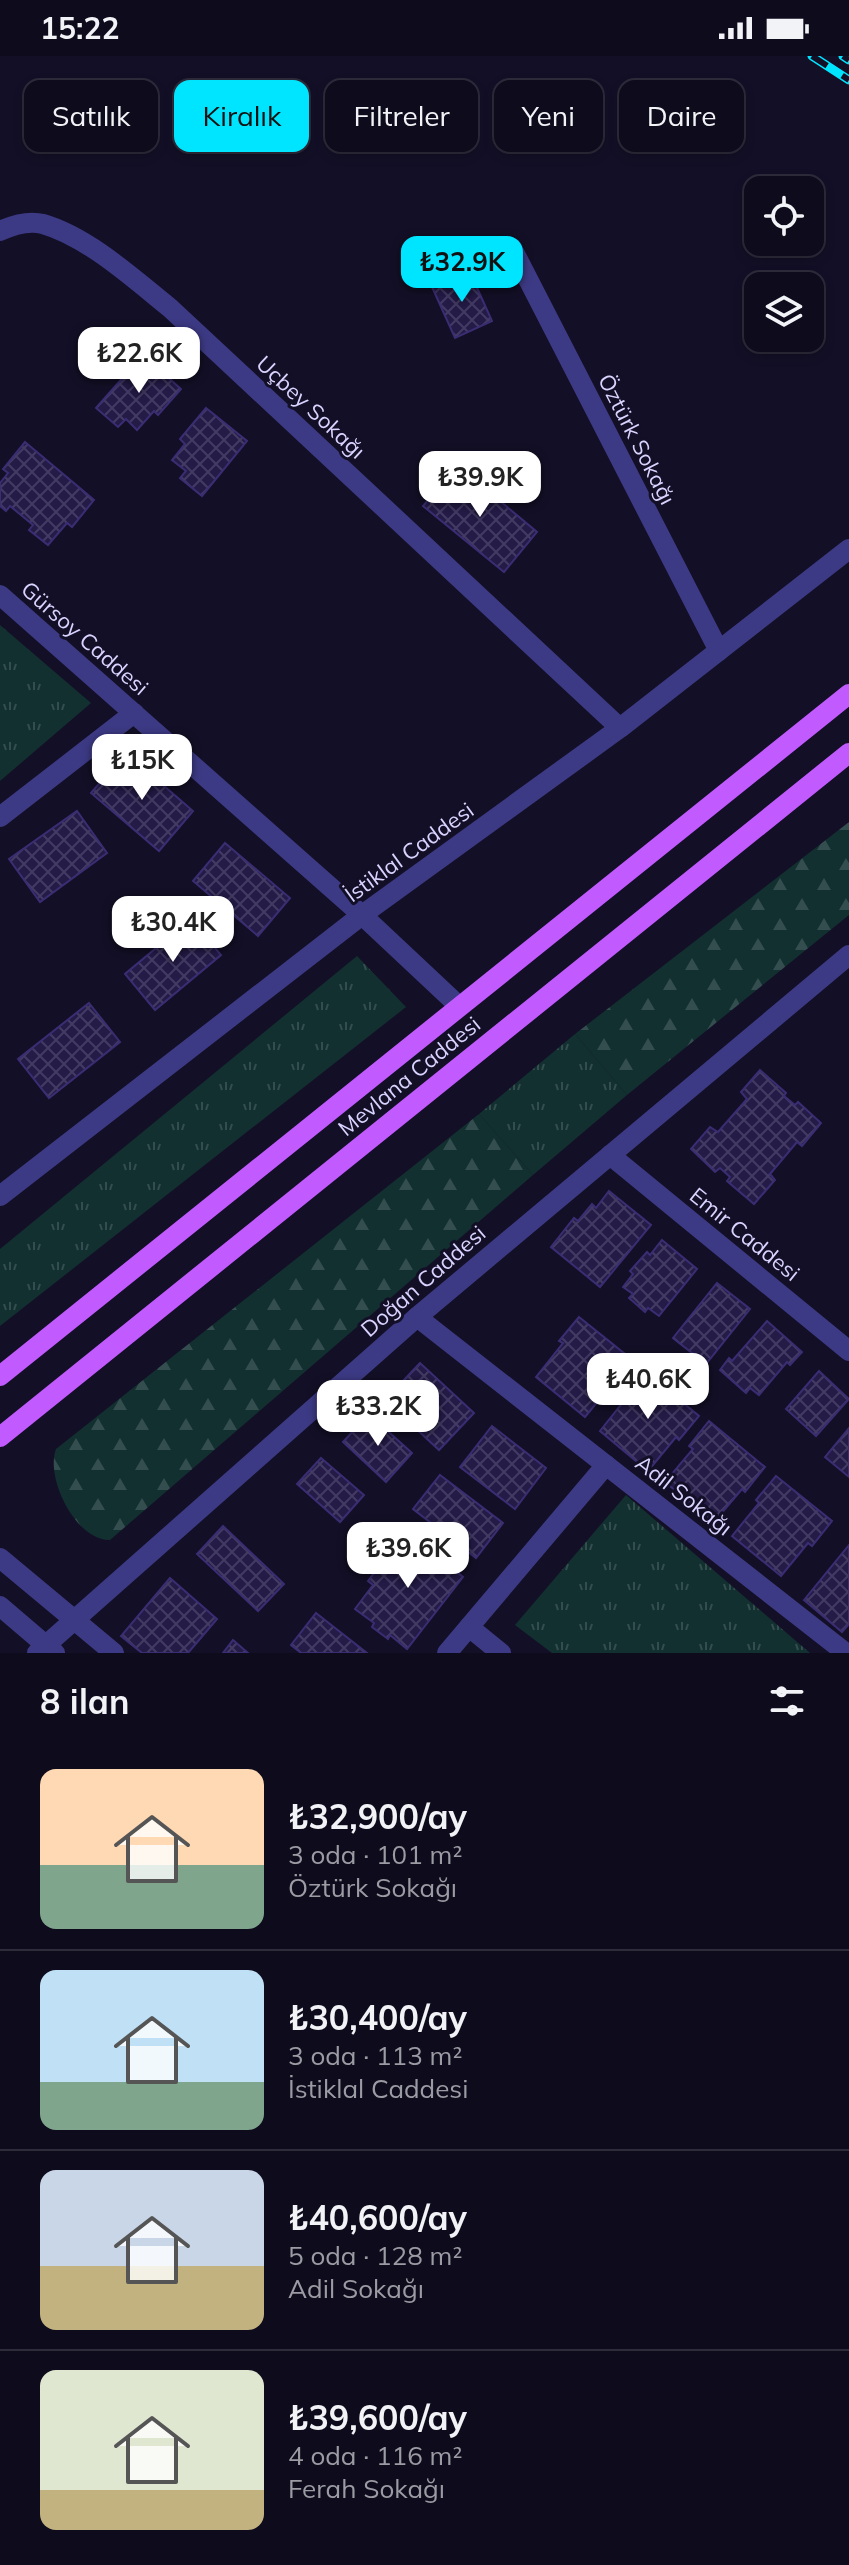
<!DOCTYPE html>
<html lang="tr">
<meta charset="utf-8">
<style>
:root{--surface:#0e0b1c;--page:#171425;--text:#f1f3f6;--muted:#9b9ba3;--line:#2e2b3b;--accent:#00e5ff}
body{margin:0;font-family:Mulish,sans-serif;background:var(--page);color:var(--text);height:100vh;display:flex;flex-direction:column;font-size:30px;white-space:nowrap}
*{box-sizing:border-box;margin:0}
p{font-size:26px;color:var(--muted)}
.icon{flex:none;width:44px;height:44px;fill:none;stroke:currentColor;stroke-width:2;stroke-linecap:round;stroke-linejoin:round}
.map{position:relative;height:1597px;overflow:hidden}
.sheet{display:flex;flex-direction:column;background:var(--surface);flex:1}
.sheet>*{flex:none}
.guide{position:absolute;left:24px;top:24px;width:802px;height:72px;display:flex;gap:16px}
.tools{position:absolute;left:744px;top:120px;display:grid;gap:16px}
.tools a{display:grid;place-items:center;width:80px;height:80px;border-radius:16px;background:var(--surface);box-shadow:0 4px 12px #0003,0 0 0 2px var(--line);font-size:40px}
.price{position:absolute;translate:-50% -68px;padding:0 18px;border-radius:16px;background:#fff;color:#222;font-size:26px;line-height:52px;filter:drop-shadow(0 2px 4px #0008)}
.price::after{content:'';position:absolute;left:50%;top:48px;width:24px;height:18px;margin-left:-12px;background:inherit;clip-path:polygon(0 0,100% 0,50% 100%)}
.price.current{background:var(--accent);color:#111}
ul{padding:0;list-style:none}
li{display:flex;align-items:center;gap:24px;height:200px;padding:0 40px}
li+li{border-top:2px solid var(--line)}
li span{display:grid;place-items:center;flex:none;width:224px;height:160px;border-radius:16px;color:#555}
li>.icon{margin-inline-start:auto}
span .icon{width:96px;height:96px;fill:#fffc;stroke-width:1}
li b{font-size:34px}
h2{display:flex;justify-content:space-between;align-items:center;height:96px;padding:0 40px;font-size:34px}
.chip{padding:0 28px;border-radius:16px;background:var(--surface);box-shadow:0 4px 12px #0003,0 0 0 2px var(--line);font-size:28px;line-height:72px}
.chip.current{background:var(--accent);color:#111}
.status{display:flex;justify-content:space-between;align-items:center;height:56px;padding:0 40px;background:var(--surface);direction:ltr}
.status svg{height:22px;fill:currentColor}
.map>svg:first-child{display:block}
.forest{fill:url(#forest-firs)}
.park{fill:url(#park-tufts)}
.building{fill:url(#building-cross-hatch);stroke:#3b2d73;stroke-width:2}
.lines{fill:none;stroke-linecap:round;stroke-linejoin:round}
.minor{stroke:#3d3a85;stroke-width:20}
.major{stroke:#c25bff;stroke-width:20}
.rail-casing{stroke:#00e5ff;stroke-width:9}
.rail{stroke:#130f26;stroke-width:6;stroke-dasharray:18;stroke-linecap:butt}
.labels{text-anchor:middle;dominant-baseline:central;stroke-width:6;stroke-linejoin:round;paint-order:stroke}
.street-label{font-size:22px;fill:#d9d4ff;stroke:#130f26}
</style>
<div class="status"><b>15:22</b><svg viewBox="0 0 49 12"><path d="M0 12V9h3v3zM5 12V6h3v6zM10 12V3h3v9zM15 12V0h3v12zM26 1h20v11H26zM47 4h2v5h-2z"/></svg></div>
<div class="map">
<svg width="849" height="1597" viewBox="0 0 849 1597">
<defs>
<pattern id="forest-firs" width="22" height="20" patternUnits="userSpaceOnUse" patternTransform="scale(2)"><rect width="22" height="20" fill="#12302f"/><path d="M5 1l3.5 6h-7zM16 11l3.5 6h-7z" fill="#344d4e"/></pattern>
<pattern id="park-tufts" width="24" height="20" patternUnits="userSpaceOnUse" patternTransform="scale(2)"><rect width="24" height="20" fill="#12302f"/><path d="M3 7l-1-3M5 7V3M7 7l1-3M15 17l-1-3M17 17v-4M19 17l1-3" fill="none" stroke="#344d4e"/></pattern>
<pattern id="building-cross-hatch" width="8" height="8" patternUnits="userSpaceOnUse" patternTransform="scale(2)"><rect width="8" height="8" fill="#241b47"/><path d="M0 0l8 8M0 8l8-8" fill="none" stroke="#433b63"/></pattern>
</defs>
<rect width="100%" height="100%" fill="#130f26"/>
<!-- forest -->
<g class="forest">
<path d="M849,766V859L627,1039L575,978Z"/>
<path d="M479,1058L533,1119L110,1484C76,1485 45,1422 56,1393Z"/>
</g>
<!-- park -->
<g class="park">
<path d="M0,569L91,647L0,725Z"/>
<path d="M357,900L406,951L0,1270V1193Z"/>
<path d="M575,978L627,1039L533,1119L479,1058Z"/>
<path d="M626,1439L810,1597H552L515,1569Z"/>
</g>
<!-- building -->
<g class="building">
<path d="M469,214L492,265L455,282L432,231Z"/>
<path d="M143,299L181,333L158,359L154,355L137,374L126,363L118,371L96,352Z"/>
<path d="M206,352L247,385L202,440L180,422L186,415L172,404L185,388L180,383Z"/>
<path d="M25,386L94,444L72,471L67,467L48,489L29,474L33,469L10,450L6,455L0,450V427L8,417L3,413Z"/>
<path d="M457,409L537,476L504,516L423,450Z"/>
<path d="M126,697L193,755L159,795L91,737Z"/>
<path d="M77,755L107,797L40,846L9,803Z"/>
<path d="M225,787L290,842L258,880L193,825Z"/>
<path d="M191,863L221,899L155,954L125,918Z"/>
<path d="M89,947L120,986L49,1042L18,1003Z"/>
<path d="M760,1014L786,1037L784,1040L795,1049L798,1046L821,1067L802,1090L797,1086L770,1118L775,1124L754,1148L727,1125L730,1121L720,1112L715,1116L691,1093L710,1071L718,1076L747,1043L741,1036Z"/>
<path d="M609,1135L651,1169L600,1231L551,1191L574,1162L578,1165L592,1148L596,1152Z"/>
<path d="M662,1184L697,1213L659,1260L648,1252L645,1256L629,1242L633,1238L623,1231L633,1218L630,1215L647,1196L650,1199Z"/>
<path d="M717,1227L750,1253L706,1308L673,1282Z"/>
<path d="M579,1261L635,1306L615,1330L612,1328L585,1361L536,1321L563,1287L559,1285Z"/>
<path d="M767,1265L802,1296L790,1309L787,1306L759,1339L750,1332L746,1337L720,1314L729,1302L732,1305Z"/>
<path d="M420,1307L474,1357L439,1394L385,1344Z"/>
<path d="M643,1314L699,1360L679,1384L676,1381L648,1415L600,1375L627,1341L623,1339Z"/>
<path d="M819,1315L849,1343L816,1380L786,1353Z"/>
<path d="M369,1358L412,1397L386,1426L343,1386Z"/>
<path d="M709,1365L765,1411L745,1436L742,1433L714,1466L665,1426L693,1393L689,1390Z"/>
<path d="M492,1370L546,1412L515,1453L460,1411Z"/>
<path d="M849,1372V1421L825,1401Z"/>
<path d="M321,1402L364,1439L340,1466L297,1428Z"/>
<path d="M440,1419L503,1467L476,1502L413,1453Z"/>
<path d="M776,1420L832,1465L812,1490L808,1487L781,1520L732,1480L759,1447L756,1444Z"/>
<path d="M223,1470L284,1528L258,1555L197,1498Z"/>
<path d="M405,1476L419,1487L422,1483L450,1504L447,1508L463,1521L407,1593L390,1579L388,1583L372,1571L374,1567L355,1553L373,1529L368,1525Z"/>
<path d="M849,1489V1568L842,1576L804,1544Z"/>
<path d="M170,1522L217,1563L188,1597H142L121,1580Z"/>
<path d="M316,1557L367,1597H301L291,1589Z"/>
<path d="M233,1584L248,1597H223Z"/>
</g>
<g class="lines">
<!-- minor -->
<g class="minor">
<path d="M0,175C13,169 28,164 43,168C88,181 134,223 170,252L620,672"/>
<path d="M512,192L719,595"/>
<path d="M0,539L362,859L459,950"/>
<path d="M0,761L134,657"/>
<path d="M610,1099L849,1295"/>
<path d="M0,1140L362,859L620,672L849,493"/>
<path d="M417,1261L846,1597"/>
<path d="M0,1502L114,1597"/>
<path d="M0,1550L55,1597"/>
<path d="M469,1571L501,1597"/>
<path d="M37,1597L417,1261L849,899"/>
<path d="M447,1597L606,1409"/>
</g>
<!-- major -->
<g class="major">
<path d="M0,1320L849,638"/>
<path d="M0,1381L849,697"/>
</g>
<defs>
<g id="rail">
<path d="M812,0L849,24"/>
<path d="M843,0L849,4"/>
</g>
</defs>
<!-- rail casing -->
<use href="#rail" class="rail-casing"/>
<!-- rail -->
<use href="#rail" class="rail"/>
</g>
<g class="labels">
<!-- street labels -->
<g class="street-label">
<text transform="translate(311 351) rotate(43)">Uçbey Sokağı</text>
<text transform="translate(637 383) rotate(63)">Öztürk Sokağı</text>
<text transform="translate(85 582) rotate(41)">Gürsoy Caddesi</text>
<text transform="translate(409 796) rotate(-36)">İstiklal Caddesi</text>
<text transform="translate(409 1020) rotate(-39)">Mevlana Caddesi</text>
<text transform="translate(745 1178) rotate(39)">Emir Caddesi</text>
<text transform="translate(423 1225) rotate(-41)">Doğan Caddesi</text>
<text transform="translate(684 1439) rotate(38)">Adil Sokağı</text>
</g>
</g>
</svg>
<div class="tools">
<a><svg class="icon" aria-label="locate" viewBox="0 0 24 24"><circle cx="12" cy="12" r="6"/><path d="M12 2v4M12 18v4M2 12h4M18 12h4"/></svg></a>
<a><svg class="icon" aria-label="layers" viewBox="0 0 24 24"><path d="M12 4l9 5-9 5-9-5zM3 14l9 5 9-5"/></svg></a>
</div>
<b class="price current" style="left:462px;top:248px">₺32.9K</b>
<b class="price" style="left:139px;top:339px">₺22.6K</b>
<b class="price" style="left:480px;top:463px">₺39.9K</b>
<b class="price" style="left:142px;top:746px">₺15K</b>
<b class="price" style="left:173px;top:908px">₺30.4K</b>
<b class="price" style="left:648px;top:1365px">₺40.6K</b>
<b class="price" style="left:378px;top:1392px">₺33.2K</b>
<b class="price" style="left:408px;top:1534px">₺39.6K</b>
<div class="guide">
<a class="chip">Satılık</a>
<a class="chip current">Kiralık</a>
<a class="chip">Filtreler</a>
<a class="chip">Yeni</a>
<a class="chip">Daire</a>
</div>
</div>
<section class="sheet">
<h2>8 ilan<svg class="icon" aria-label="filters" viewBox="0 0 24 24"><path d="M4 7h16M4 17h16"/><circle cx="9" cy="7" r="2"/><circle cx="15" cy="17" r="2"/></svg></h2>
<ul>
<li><span style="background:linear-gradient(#ffd9b3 60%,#7fa58c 0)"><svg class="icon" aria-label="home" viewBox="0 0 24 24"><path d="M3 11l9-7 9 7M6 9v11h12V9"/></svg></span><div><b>₺32,900/ay</b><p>3 oda · 101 m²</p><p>Öztürk Sokağı</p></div></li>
<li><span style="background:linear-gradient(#bfe0f5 70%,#7fa58c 0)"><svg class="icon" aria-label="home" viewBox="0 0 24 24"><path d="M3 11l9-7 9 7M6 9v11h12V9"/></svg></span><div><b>₺30,400/ay</b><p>3 oda · 113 m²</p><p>İstiklal Caddesi</p></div></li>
<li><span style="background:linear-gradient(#c9d6e8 60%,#c2b280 0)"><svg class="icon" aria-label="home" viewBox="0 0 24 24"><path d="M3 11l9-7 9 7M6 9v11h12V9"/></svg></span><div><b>₺40,600/ay</b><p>5 oda · 128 m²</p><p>Adil Sokağı</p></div></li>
<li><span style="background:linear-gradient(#dfe7d0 75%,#c2b280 0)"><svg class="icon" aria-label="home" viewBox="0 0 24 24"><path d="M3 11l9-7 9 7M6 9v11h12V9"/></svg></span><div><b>₺39,600/ay</b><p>4 oda · 116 m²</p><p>Ferah Sokağı</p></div></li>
</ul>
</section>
